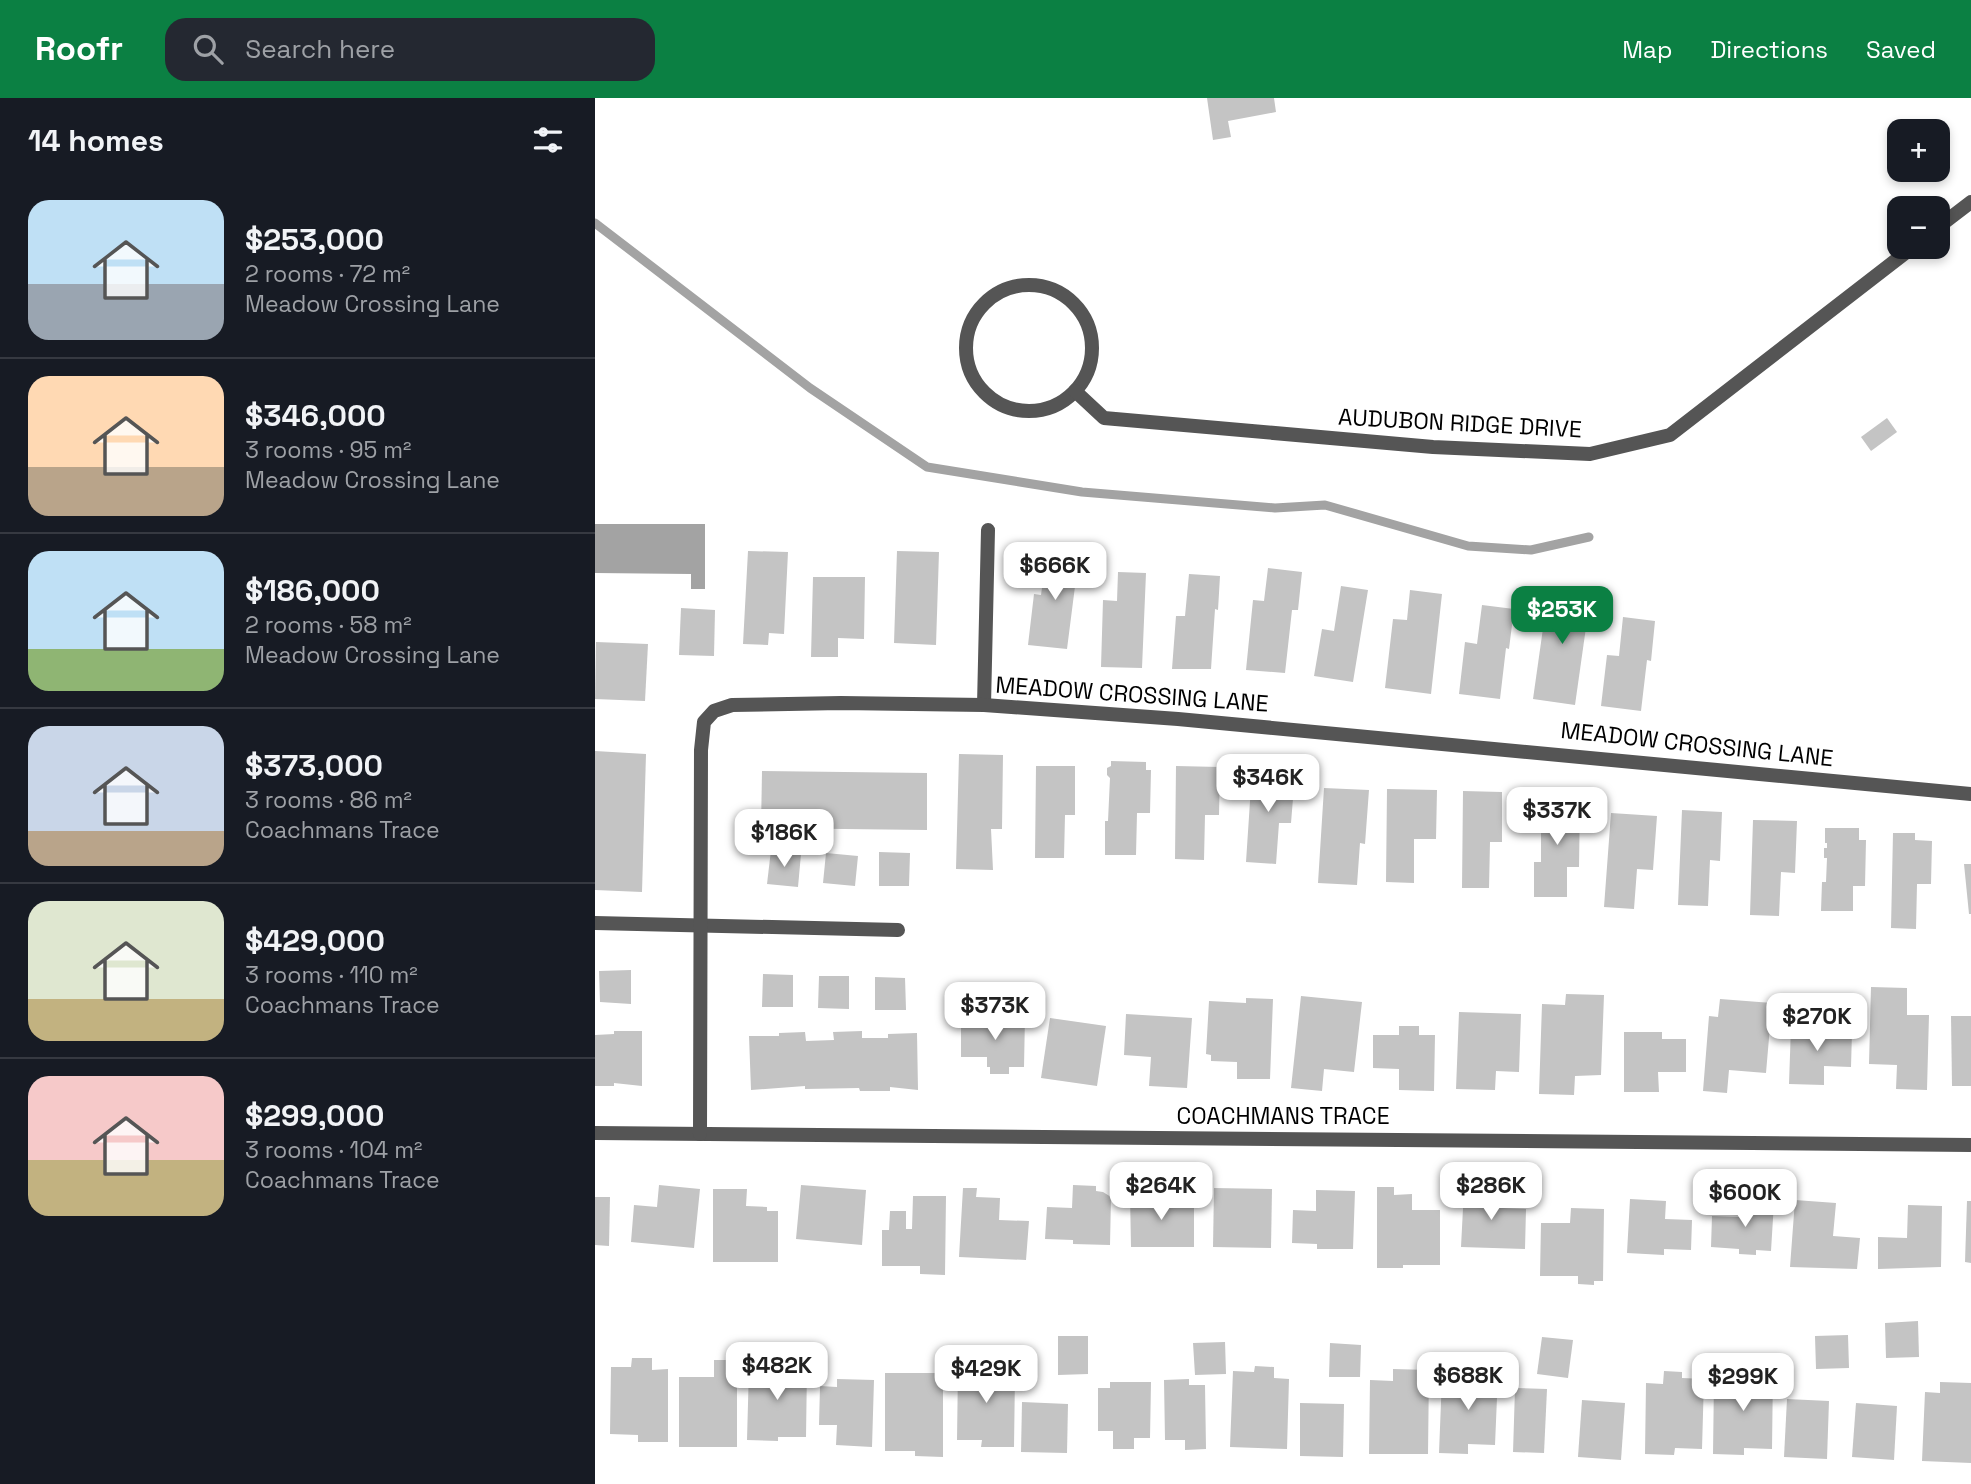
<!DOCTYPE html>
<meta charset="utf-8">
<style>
:root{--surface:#171b24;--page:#242831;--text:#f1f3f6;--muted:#9ea1a6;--line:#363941;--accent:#0b8043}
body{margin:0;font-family:"Space Grotesk",sans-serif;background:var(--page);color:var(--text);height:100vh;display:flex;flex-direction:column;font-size:26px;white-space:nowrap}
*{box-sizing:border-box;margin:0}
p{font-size:23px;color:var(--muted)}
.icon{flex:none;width:38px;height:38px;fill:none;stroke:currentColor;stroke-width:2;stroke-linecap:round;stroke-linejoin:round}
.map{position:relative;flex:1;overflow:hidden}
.details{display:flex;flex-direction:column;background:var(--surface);width:595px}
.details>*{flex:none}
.buttons{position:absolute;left:1292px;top:21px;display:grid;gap:14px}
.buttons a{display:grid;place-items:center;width:63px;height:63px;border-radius:14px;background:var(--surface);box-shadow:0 4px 10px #0003;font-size:35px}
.price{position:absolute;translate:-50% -60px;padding:0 16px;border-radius:14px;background:#fff;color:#222;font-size:23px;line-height:46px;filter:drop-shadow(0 2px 4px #0008)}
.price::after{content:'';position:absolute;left:50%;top:42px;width:21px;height:16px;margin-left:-10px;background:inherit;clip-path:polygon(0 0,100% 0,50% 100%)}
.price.active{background:var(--accent);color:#fff}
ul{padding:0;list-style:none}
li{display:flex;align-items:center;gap:21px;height:175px;padding:0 28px}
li+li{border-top:2px solid var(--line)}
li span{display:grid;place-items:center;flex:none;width:196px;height:140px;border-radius:21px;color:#555}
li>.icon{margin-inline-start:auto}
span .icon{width:84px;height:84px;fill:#fffc;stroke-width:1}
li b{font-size:30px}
h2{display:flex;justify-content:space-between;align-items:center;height:84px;padding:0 28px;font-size:30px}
header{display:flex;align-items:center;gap:42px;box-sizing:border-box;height:98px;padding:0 35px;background:var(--accent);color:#fff}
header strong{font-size:33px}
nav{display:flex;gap:38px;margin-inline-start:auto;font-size:24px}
.search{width:490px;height:63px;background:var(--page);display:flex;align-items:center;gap:18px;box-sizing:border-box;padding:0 24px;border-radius:21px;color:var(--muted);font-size:26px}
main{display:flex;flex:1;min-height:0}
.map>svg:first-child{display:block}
.water{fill:#a3a3a3}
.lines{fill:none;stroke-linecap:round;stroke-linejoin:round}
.stream{stroke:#a3a3a3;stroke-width:9}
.building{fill:#c4c4c4}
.service{stroke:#555;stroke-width:14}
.minor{stroke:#555;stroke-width:14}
.labels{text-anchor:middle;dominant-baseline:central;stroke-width:5;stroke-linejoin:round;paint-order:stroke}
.street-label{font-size:23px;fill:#000;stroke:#fff}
</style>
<header>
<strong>Roofr</strong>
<div class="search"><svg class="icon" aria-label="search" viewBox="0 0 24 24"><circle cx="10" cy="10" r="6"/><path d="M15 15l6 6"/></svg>Search here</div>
<nav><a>Map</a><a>Directions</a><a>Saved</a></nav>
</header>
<main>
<section class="details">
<h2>14 homes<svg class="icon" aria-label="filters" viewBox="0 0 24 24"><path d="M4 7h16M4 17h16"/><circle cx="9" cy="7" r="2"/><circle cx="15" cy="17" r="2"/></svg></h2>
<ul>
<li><span style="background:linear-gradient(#bfe0f5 60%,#9aa5b1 0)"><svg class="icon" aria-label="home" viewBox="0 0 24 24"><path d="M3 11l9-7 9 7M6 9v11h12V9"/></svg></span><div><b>$253,000</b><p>2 rooms · 72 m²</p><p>Meadow Crossing Lane</p></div></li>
<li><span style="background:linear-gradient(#ffd9b3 65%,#b9a48a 0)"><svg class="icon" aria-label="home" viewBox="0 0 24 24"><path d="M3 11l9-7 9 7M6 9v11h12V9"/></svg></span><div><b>$346,000</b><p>3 rooms · 95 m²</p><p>Meadow Crossing Lane</p></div></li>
<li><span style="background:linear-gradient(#bfe0f5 70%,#8fb573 0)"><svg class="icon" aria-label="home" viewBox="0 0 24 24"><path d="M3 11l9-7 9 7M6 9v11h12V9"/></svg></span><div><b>$186,000</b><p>2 rooms · 58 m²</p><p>Meadow Crossing Lane</p></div></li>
<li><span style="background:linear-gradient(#c9d6e8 75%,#b9a48a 0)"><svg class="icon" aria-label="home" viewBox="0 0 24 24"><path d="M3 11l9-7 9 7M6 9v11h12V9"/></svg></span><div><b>$373,000</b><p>3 rooms · 86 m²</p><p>Coachmans Trace</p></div></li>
<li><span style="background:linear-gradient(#dfe7d0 70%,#c2b280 0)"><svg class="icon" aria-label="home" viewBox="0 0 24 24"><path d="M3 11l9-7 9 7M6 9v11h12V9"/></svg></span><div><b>$429,000</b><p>3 rooms · 110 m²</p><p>Coachmans Trace</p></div></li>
<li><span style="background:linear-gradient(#f6c9c9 60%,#c2b280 0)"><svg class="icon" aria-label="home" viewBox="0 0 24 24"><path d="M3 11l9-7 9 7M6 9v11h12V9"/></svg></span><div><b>$299,000</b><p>3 rooms · 104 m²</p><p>Coachmans Trace</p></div></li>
</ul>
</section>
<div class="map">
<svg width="1376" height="1386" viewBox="0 0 1376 1386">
<rect width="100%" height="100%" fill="#fff"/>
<!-- water -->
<path class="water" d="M0,426H110V491H96V476L0,475Z"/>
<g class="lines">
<!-- stream -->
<path class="stream" d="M0,125L215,290L332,369L487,394L680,410L730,407L873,448L936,452L994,439"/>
</g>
<!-- building -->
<g class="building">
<path d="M612,0H679L681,14L633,23L636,39L618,42Z"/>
<path d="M1292,320L1302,334L1276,353L1266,339Z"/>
<path d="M153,453L193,454L189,536L174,535L173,547L148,546Z"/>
<path d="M302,453L344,454L341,547L299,545Z"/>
<path d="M452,453L484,457L472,551L433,547L439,496L446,497Z"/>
<path d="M673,470L707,474L703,512H697L690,575L651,572L658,502L669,503Z"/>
<path d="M523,474L551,475L547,570L506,569L508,502L522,503Z"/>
<path d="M594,476L625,478L623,512L620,511L616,571H577L581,518H590Z"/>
<path d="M218,479H270L269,541L243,540V559H216Z"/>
<path d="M746,488L773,492L758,584L719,578L727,531L739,533Z"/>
<path d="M954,488L996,494L980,607L938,601Z"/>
<path d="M815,492L847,496L836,596L790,590L798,521L812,522Z"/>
<path d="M887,507L919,511L914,551L911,550L905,601L864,596L870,544L882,546Z"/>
<path d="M86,510L120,512L119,558L84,557Z"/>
<path d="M1028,519L1060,523L1056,563L1052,562L1046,613L1006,608L1012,557L1024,558Z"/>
<path d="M1,544L53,546L50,603L0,601Z"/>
<path d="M0,653L51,656L47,794L0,792Z"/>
<path d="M364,656L408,657L407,731H396L398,772L361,771Z"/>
<path d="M516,663L551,664V672H556L555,715H542L541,757H510V723H513L515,680L512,677V670L516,668Z"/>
<path d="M441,668H480V717H470L469,760H440Z"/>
<path d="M581,668L625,669L624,717H610L609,762L580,761Z"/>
<path d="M167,673L332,675V732L166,730Z"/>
<path d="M657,673L700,676L696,725H684L681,766L651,764Z"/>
<path d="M729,690L774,692L770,746L765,745L762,787L723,785Z"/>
<path d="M792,691L842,692L841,741H819V785L791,784Z"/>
<path d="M868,693L907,694V744H895L894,790H867Z"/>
<path d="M946,701H985L984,769H972V799H939V764H946Z"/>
<path d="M1087,712L1127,714L1125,763L1115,762L1113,808L1083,807Z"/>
<path d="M1016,715L1062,718L1058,772L1042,771L1039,811L1009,809Z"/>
<path d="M1158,722L1202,723L1200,775L1186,774L1184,818L1155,817Z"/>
<path d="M1230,730H1264V742H1271L1270,788H1258V813H1226L1227,784H1231L1232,760H1229V750H1232V745H1230Z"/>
<path d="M1298,735H1320V742L1337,743L1336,786H1322L1321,831L1296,830Z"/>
<path d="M176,752L206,756L203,789L172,786Z"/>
<path d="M284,754L315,755L314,788H284Z"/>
<path d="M231,755L263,758L260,788L228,785Z"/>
<path d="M1369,766H1376V816H1374Z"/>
<path d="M36,872V906L5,904L4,873Z"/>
<path d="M168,876L198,877V909H167Z"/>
<path d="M224,878H254V911L223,910Z"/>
<path d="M280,879L310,880L311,912H280Z"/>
<path d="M1276,889L1312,890V917H1334L1332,992L1301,991L1302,967L1274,966Z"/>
<path d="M971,896L1009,897L1006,977L980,978L979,997L944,996L947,906L970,907Z"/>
<path d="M706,898L767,904L759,974L729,971L727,993L696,990Z"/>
<path d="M651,900L678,901L675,981H642V964L616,963V957L611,956L614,903L651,905Z"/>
<path d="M1125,901L1177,905L1171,975L1134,972L1132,995L1108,993L1114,918L1123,919Z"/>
<path d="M864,914L926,916L924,974L901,973L900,992L861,991Z"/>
<path d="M531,916L597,920L592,990L554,988L556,959L529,957Z"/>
<path d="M384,918H430L429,969H414V976H395V969H392V959H366V922H384Z"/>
<path d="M1356,918H1376V988H1357Z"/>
<path d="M455,920L511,928L502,988L446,980Z"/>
<path d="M804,928H824V937H840L839,993L804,992V971L778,970V937H804Z"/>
<path d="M1196,928L1232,929V933L1257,934L1256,969L1229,968V987L1194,986Z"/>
<path d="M19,933H47V988L19,985V988H0V937L19,936Z"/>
<path d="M267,933V940H293V936L322,935L323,992L295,989V993H265L264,990L210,991V988L156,992L154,938H184V935L210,934L211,943L239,942L238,934Z"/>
<path d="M1029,934H1067V941H1091V974H1063L1064,994H1029Z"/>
<path d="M64,1087L105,1091L99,1150L36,1144L39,1107L62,1109Z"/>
<path d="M206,1087L271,1092L267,1147L201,1141Z"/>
<path d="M478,1087L501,1088V1093L508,1094L516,1099L515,1147L478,1146V1142L450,1141L452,1109L477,1110Z"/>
<path d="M782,1089H799V1097L817,1096V1112H845V1167H808V1170H782Z"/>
<path d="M368,1090H382L381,1099L405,1100L404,1122L434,1123L431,1162L364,1159Z"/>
<path d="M619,1090L677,1091L676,1150L618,1149Z"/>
<path d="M118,1091H152L151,1108L172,1109V1113H183V1164H118Z"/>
<path d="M869,1091L908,1093V1110L931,1111L930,1151L866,1149Z"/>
<path d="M721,1092L760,1093L758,1151H722V1146L697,1145L698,1112L721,1113Z"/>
<path d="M535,1096H577V1105L599,1106V1149H536Z"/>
<path d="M318,1098H351L350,1177L325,1176V1168H287V1132H294L295,1113H311V1131H317Z"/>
<path d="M0,1099H15L14,1148L0,1147Z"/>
<path d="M1035,1101L1071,1103L1070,1121L1097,1122L1096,1152L1069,1151V1157L1032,1155Z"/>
<path d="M1200,1102L1241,1105L1238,1138L1265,1140L1262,1171L1195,1169Z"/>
<path d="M1145,1103L1179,1104L1176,1153L1161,1152V1157L1144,1156V1151L1116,1149L1117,1118L1144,1119Z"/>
<path d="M1372,1103H1376V1165L1370,1164Z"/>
<path d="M1313,1107L1347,1108L1346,1169L1283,1171V1139L1312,1140Z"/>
<path d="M976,1110L1009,1111L1008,1183H999V1187L983,1186V1178H945L946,1125H975Z"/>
<path d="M1323,1223L1324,1259L1291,1260L1290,1225Z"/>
<path d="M1253,1237L1254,1270L1221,1271L1220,1238Z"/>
<path d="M463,1238H493V1276L463,1277Z"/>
<path d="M947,1239L978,1242L973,1280L942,1276Z"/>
<path d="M630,1244L631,1276L600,1277L598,1245Z"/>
<path d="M735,1245L766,1247L765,1279H734Z"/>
<path d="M37,1260H57V1272L73,1271V1344H43V1337L15,1336L16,1269H36Z"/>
<path d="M119,1262H142V1349H84V1279H119Z"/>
<path d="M169,1262H191V1269H212L211,1339H183V1343L152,1342L154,1269H169Z"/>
<path d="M383,1262H404L405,1275L420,1276L419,1349H386L387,1342H362L363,1270H383Z"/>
<path d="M660,1268L679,1269V1280L694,1281L692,1351L635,1349L638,1273L659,1274Z"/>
<path d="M798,1271L834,1272L833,1356H774L775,1282L798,1283Z"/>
<path d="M1143,1272H1178L1177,1351L1149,1350V1357L1118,1356L1119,1281L1143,1282Z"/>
<path d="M863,1273L903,1276L900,1347L873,1346V1356L844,1355L847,1279H863Z"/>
<path d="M1069,1273L1087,1274V1280L1109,1281L1107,1351L1080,1350L1079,1357L1050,1356L1051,1285L1068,1286Z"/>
<path d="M290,1275H348V1359L320,1358V1353H290Z"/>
<path d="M242,1281L279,1282L277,1349L241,1347L242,1327H224L225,1288L242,1289Z"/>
<path d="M594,1281V1287H610L611,1351L590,1352V1342H570L569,1282Z"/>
<path d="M515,1284H556L555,1340H539V1351H518V1333H503V1290H515Z"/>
<path d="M1345,1284L1376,1285V1365L1327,1363L1330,1294L1345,1295Z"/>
<path d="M920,1290L952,1291L949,1355L918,1354Z"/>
<path d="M1192,1301L1234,1303L1232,1361L1189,1359Z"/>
<path d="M987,1302L1030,1305L1026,1362L983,1359Z"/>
<path d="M427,1304L473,1306L472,1355L426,1354Z"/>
<path d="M705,1305L749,1306L748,1359L705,1358Z"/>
<path d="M1261,1305L1302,1308L1299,1362L1257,1359Z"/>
</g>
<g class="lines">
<!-- service -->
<path class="service" d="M0,825L303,832"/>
<!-- minor -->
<g class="minor">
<path d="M1342,130L1376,104"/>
<circle cx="434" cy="250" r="63"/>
<path d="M480,293L509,320L838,349L995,356L1075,337L1318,149"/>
<path d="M389,607L393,432"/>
<path d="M0,1035L1376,1047"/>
<path d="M105,1036L106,652L109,624L119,613L137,607L246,605L389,607L583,621L1376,696"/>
</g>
</g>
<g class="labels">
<!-- street labels -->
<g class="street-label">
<text transform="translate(865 325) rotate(3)">AUDUBON RIDGE DRIVE</text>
<text transform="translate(537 596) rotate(4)">MEADOW CROSSING LANE</text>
<text transform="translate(1102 646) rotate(6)">MEADOW CROSSING LANE</text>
<text x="688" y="1018">COACHMANS TRACE</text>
</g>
</g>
</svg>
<div class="buttons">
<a>+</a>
<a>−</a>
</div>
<b class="price" style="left:460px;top:504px">$666K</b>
<b class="price active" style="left:967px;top:548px">$253K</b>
<b class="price" style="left:673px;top:716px">$346K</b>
<b class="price" style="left:962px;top:749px">$337K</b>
<b class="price" style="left:189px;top:771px">$186K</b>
<b class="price" style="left:400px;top:944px">$373K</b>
<b class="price" style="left:1222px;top:955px">$270K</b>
<b class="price" style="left:566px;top:1124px">$264K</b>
<b class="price" style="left:896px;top:1124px">$286K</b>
<b class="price" style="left:1150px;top:1131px">$600K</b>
<b class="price" style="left:182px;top:1304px">$482K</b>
<b class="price" style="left:391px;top:1307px">$429K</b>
<b class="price" style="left:873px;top:1314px">$688K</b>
<b class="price" style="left:1148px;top:1315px">$299K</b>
</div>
</main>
